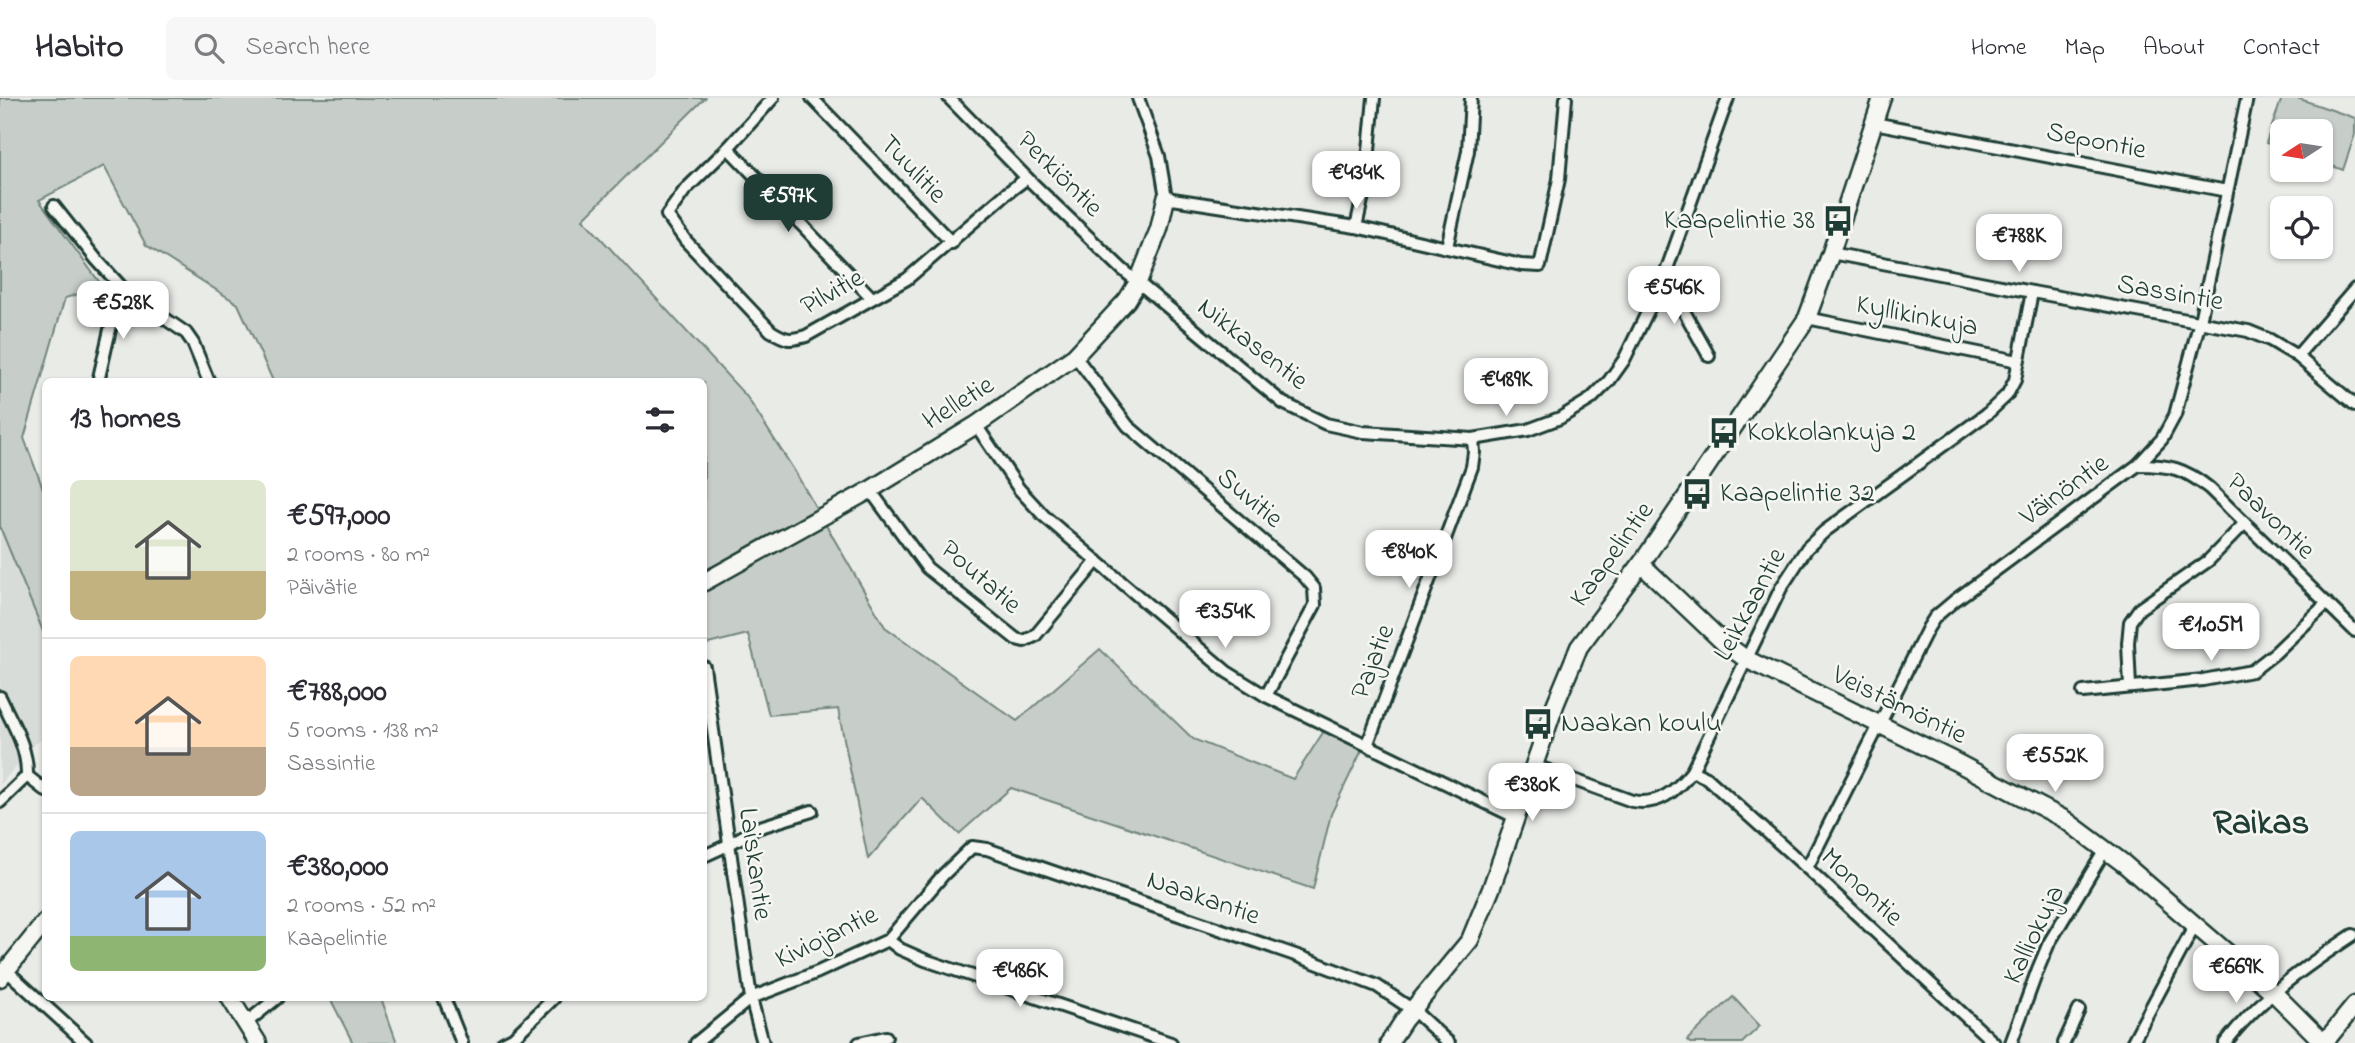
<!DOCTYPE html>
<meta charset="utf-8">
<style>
:root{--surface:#fff;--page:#f7f7f7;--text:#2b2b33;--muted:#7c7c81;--line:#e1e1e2;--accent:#1f3d34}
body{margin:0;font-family:"Indie Flower",sans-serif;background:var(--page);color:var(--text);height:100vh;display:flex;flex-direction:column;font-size:26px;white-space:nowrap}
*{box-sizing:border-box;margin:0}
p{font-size:23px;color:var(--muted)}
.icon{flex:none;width:38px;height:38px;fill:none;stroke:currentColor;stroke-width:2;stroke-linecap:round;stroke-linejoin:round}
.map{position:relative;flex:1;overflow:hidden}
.side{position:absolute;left:42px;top:280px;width:665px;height:623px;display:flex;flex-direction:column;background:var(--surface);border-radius:10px;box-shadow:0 2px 5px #0004}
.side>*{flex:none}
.needle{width:46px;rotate:258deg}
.fabs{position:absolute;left:2270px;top:21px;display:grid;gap:14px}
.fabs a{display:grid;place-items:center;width:63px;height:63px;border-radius:10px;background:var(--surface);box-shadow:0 2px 5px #0004;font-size:35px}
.price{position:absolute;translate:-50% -60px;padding:0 16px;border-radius:14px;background:#fff;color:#222;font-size:23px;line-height:46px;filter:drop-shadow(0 2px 4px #0008)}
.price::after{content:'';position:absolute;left:50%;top:42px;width:21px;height:16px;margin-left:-10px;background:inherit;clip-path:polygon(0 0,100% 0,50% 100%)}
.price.current{background:var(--accent);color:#fff}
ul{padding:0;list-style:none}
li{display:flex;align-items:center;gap:21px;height:175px;padding:0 28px}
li+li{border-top:2px solid var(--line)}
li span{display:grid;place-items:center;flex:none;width:196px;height:140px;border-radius:10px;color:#555}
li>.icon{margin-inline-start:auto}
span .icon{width:84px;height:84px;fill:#fffc;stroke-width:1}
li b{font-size:30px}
h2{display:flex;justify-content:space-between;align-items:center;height:84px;padding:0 28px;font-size:30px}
header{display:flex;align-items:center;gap:42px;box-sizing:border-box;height:98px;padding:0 35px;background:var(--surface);border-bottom:2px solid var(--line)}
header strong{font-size:33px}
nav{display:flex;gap:38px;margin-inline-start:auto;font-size:24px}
.search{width:490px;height:63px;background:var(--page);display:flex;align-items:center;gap:18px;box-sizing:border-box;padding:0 24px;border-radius:10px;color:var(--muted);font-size:26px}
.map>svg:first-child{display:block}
.built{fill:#d8dcd8}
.green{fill:#c7cec9;stroke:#73867e;stroke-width:2}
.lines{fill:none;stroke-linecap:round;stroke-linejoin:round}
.street-casing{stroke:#1f3d34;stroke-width:16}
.secondary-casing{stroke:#1f3d34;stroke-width:21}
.street{stroke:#f6f6f2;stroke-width:10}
.secondary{stroke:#f6f6f2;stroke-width:16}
.labels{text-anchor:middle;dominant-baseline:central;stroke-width:5;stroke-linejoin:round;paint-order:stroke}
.street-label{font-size:28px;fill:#1f3d34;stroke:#f6f6f2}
.poi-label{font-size:28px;fill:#1f3d34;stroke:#f6f6f2;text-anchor:start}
.district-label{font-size:35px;font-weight:bold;fill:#1f3d34;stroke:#f6f6f2}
</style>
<header>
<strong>Habito</strong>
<div class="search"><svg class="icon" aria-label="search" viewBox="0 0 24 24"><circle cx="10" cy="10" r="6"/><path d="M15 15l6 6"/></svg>Search here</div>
<nav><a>Home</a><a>Map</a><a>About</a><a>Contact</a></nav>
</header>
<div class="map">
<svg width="2355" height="945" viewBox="0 0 2355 945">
<rect width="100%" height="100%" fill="#e9ebe7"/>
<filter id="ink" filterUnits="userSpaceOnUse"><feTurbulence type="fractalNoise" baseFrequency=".0143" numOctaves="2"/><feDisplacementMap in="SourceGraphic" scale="14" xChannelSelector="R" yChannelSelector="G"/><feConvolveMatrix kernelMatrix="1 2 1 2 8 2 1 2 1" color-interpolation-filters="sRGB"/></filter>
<g filter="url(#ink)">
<!-- built -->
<path class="built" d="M0,429L46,538L45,640L35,646L0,687Z"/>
<!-- green -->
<g class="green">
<path d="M0,0H705L583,121L747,299L794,372L885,529L1017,623L1100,551L1193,641L1293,681L1324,633L1363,650L1331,716L1313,791L1011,690L959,736L922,700L868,761L838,611L769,617L748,536L704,547V284L273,283L238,206L146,147L104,68L39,102L103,189L65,200L24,340L45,396V538L0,429Z"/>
<path d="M2282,0H2297L2355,20V36L2343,72L2321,64L2320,33H2282V51L2266,45Z"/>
<path d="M1733,899L1760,928L1742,945H1690L1687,942Z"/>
<path d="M330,900H381L397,945H353Z"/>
</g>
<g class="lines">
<defs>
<g id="street">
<path d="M773,0L728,50L685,92L667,117L686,143L771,233C786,242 789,243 806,238L907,181L1007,95L1027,80"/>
<path d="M812,0L952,145"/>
<path d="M949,0L1027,80L1122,171L1283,305L1326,326L1363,334L1473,341L1528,332L1560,320L1591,301L1609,283L1624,262L1663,182L1728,0"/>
<path d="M1138,0L1159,58L1166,100L1356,129L1521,167L1540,168L1559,81L1566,0"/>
<path d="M1874,25L2227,93"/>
<path d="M728,50L871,199"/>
<path d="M54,108L96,161L126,194L186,235L193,245L209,284"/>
<path d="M1356,129L1366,84L1374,0"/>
<path d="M1447,149L1468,53L1471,0"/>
<path d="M1831,155L2032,194L2248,233L2270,242L2297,258L2355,307"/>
<path d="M1663,182L1676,199L1709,258"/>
<path d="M1807,220L2018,263"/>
<path d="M1075,258L1128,328L1305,479L1314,490L1315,507L1266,598"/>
<path d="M2297,258L2355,191"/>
<path d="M98,284L114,214L126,194"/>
<path d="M976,327L1019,391L1044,418L1227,574L1266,598L1515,719"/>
<path d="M2138,367C2169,367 2184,370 2209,390L2355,533"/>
<path d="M870,392L927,470L1016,541L1024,543L1035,538L1097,463"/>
<path d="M704,569L751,900L763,945"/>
<path d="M2130,589L2128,545L2130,524L2139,511L2208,463L2244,426"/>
<path d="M2083,594L2203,582L2252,573L2275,555L2327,505"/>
<path d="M0,599C12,625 28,649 27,678"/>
<path d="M1368,645L1472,369L1474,354L1473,341"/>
<path d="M1533,667L1632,703C1659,708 1676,693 1692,673L1781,490L1807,450L1825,433L1988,315L2007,297L2015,282L2032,194"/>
<path d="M1692,673L1707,680L1807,770L1994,945"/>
<path d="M27,678L46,693"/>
<path d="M0,704L27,678"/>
<path d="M704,758L728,747L757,730L812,713"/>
<path d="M1807,770L1928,530L1935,519L1954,503L2138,367L2162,341L2175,317L2200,223L2247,0"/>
<path d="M888,842L900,851L925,862L1171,945"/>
<path d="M6,872L86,945"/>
<path d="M444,900L462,945"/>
<path d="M246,925L277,900"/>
<path d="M503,945L513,940L554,900"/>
<path d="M696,945L751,900L818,874L888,842L943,777L972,749L987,751L1298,858L1377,888L1413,912L1449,945"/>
<path d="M859,945L886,939"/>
<path d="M2011,945L2038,871L2049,845L2105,752"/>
<path d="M2064,945L2079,912"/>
<path d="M2132,945L2195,827"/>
<path d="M2225,945C2260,900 2306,868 2353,837"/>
</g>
<g id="secondary">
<path d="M1641,466L1724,545L1746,561L1954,663L2064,721L2123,765L2274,895L2324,945"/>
<path d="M704,484L870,392L976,327L1075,258L1127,202L1138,184L1159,131L1166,100"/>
<path d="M0,880L46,823"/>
<path d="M230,900L258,945"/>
<path d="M1389,945L1404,922L1470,842L1491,791L1555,607L1579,549L1641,466L1807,220L1831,155L1882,0"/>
<path d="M2324,945L2355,907"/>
</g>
</defs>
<!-- street casing -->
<use href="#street" class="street-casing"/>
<!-- secondary casing -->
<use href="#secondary" class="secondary-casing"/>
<!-- street -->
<use href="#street" class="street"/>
<!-- secondary -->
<use href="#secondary" class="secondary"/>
</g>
</g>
<!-- icons -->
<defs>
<symbol id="bus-bare" viewBox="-9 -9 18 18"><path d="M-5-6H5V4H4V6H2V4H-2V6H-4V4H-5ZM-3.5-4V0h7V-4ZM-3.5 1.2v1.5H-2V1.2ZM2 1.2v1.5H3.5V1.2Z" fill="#1f3d34" stroke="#f6f6f2" stroke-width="2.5" paint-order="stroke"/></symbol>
</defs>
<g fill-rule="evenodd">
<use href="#bus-bare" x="1816" y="101" width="44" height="44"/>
<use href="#bus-bare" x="1702" y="313" width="44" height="44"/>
<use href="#bus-bare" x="1675" y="374" width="44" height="44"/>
<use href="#bus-bare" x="1516" y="604" width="44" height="44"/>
</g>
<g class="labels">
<!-- street labels -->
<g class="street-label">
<text transform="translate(2096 44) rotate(11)">Sepontie</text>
<text transform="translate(912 72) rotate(46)">Tuulitie</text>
<text transform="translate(1059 77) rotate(45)">Perkiöntie</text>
<text transform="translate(833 195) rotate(-29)">Pilvitie</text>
<text transform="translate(2170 196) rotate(10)">Sassintie</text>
<text transform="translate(1917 219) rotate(11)">Kyllikinkuja</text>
<text transform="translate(1252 247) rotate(38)">Nikkasentie</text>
<text transform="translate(959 306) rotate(-32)">Helletie</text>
<text transform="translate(2065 393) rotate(-36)">Väinöntie</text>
<text transform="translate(1249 401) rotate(40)">Suvitie</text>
<text transform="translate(2270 419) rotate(44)">Paavontie</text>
<text transform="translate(1613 457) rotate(-54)">Kaapelintie</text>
<text transform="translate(980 480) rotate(41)">Poutatie</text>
<text transform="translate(1751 507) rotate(-62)">Leikkaantie</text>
<text transform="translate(1374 564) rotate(-69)">Pajatie</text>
<text transform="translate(1899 608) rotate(26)">Veistämöntie</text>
<text transform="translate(754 766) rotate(82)">Laiskantie</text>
<text transform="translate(1861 790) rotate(43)">Monontie</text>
<text transform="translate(1203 801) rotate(19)">Naakantie</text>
<text transform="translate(2035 837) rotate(-64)">Kalliokuja</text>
<text transform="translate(827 840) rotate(-26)">Kiviojantie</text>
</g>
<!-- poi labels -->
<g class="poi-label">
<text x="1815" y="123" text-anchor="end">Kaapelintie 38</text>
<text x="1747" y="335">Kokkolankuja 2</text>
<text x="1720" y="396">Kaapelintie 32</text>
<text x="1561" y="626">Naakan koulu</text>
</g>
<!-- district labels -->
<g class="district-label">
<text x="2261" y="726">Raikas</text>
</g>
</g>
</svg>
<div class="fabs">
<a><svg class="needle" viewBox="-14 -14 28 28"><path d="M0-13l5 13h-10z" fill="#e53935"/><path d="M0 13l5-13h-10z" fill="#7c7c81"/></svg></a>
<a><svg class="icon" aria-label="locate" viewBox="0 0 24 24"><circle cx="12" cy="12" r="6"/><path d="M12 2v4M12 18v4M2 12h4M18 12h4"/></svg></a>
</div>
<b class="price" style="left:1356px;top:113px">€434K</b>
<b class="price current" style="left:788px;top:136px">€597K</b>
<b class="price" style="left:2019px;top:176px">€788K</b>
<b class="price" style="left:1674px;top:228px">€546K</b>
<b class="price" style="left:123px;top:243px">€528K</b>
<b class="price" style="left:1506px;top:320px">€489K</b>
<b class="price" style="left:1409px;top:492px">€840K</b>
<b class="price" style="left:1225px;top:552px">€354K</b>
<b class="price" style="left:2211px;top:565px">€1.05M</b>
<b class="price" style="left:2055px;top:696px">€552K</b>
<b class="price" style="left:1532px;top:725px">€380K</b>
<b class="price" style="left:2236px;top:907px">€669K</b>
<b class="price" style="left:1020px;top:911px">€486K</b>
<section class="side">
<h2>13 homes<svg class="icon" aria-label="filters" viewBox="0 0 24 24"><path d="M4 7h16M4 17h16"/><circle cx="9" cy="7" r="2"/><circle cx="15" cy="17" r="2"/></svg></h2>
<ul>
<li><span style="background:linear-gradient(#dfe7d0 65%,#c2b280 0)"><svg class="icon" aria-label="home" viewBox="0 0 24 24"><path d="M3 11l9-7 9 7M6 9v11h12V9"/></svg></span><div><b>€597,000</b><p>2 rooms · 80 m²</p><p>Päivätie</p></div></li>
<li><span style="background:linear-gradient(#ffd9b3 65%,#b9a48a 0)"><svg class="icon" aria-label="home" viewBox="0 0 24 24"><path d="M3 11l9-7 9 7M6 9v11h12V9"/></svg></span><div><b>€788,000</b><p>5 rooms · 138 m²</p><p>Sassintie</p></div></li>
<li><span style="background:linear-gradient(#a9c7e8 75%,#8fb573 0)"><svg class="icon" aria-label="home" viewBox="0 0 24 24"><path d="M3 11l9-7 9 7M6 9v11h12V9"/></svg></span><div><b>€380,000</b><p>2 rooms · 52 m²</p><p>Kaapelintie</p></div></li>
</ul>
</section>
</div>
